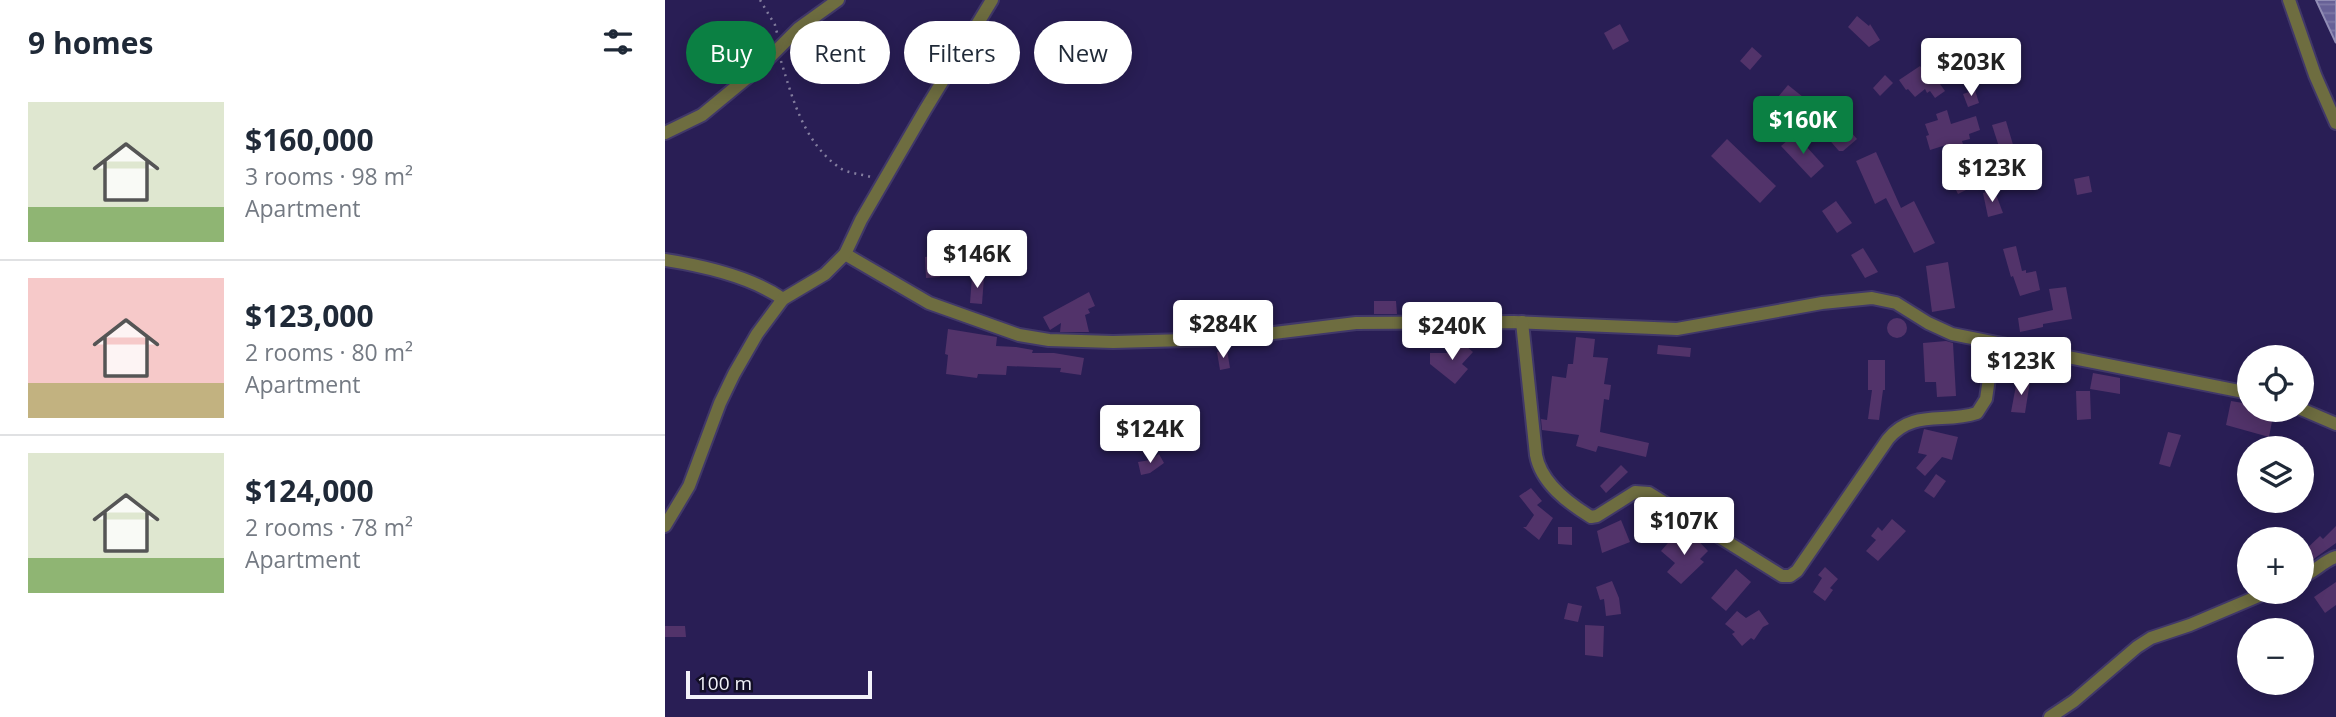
<!DOCTYPE html>
<meta charset="utf-8">
<style>
:root{--surface:#fff;--page:#f2f2f3;--text:#1f2937;--muted:#747a83;--line:#e0e1e3;--accent:#0b8043}
body{margin:0;font-family:"Open Sans",sans-serif;background:var(--page);color:var(--text);height:100vh;display:flex;flex-direction:column;font-size:26px;white-space:nowrap}
*{box-sizing:border-box;margin:0}
p{font-size:23px;color:var(--muted)}
.icon{flex:none;width:38px;height:38px;fill:none;stroke:currentColor;stroke-width:2;stroke-linecap:round;stroke-linejoin:round}
.map{position:relative;flex:1;overflow:hidden}
.drawer{display:flex;flex-direction:column;background:var(--surface);width:665px}
.drawer>*{flex:none}
.hud{position:absolute;left:21px;top:21px;width:665px;height:63px;display:flex;gap:14px}
.tools{position:absolute;left:1572px;top:345px;display:grid;gap:14px}
.tools a{display:grid;place-items:center;width:77px;height:77px;border-radius:50%;background:var(--surface);box-shadow:0 4px 18px #0003;font-size:35px}
.scale{position:absolute;left:21px;bottom:18px;width:186px;box-sizing:border-box;padding-left:7px;border:4px solid #f3f3fa;border-top:0;font-size:19px;line-height:24px;white-space:nowrap;color:#f3f3fa;-webkit-text-stroke:5px #120e26;paint-order:stroke}
.price{position:absolute;translate:-50% -60px;padding:0 16px;border-radius:7px;background:#fff;color:#222;font-size:23px;line-height:46px;filter:drop-shadow(0 2px 4px #0008)}
.price::after{content:'';position:absolute;left:50%;top:42px;width:21px;height:16px;margin-left:-10px;background:inherit;clip-path:polygon(0 0,100% 0,50% 100%)}
.price.current{background:var(--accent);color:#fff}
ul{padding:0;list-style:none}
li{display:flex;align-items:center;gap:21px;height:175px;padding:0 28px}
li+li{border-top:2px solid var(--line)}
li span{display:grid;place-items:center;flex:none;width:196px;height:140px;border-radius:0px;color:#555}
li>.icon{margin-inline-start:auto}
span .icon{width:84px;height:84px;fill:#fffc;stroke-width:1}
li b{font-size:30px}
h2{display:flex;justify-content:space-between;align-items:center;height:84px;padding:0 28px;font-size:30px}
.chip{padding:0 24px;border-radius:32px;background:var(--surface);box-shadow:0 4px 18px #0003;font-size:24px;line-height:63px}
.chip.current{background:var(--accent);color:#fff}
main{display:flex;flex:1;min-height:0}
.map>svg:first-child{display:block}
.water{fill:url(#water-rules);stroke:#918db5;stroke-width:2}
.building{fill:#52336a}
.lines{fill:none;stroke-linecap:round;stroke-linejoin:round}
.minor-casing{stroke:#413869;stroke-width:16}
.path{stroke:#847e9f;stroke-width:2.5;stroke-dasharray:2 5;stroke-linecap:butt}
.minor{stroke:#6e6d40;stroke-width:12}
</style>
<main>
<section class="drawer">
<h2>9 homes<svg class="icon" aria-label="filters" viewBox="0 0 24 24"><path d="M4 7h16M4 17h16"/><circle cx="9" cy="7" r="2"/><circle cx="15" cy="17" r="2"/></svg></h2>
<ul>
<li><span style="background:linear-gradient(#dfe7d0 75%,#8fb573 0)"><svg class="icon" aria-label="home" viewBox="0 0 24 24"><path d="M3 11l9-7 9 7M6 9v11h12V9"/></svg></span><div><b>$160,000</b><p>3 rooms · 98 m²</p><p>Apartment</p></div></li>
<li><span style="background:linear-gradient(#f6c9c9 75%,#c2b280 0)"><svg class="icon" aria-label="home" viewBox="0 0 24 24"><path d="M3 11l9-7 9 7M6 9v11h12V9"/></svg></span><div><b>$123,000</b><p>2 rooms · 80 m²</p><p>Apartment</p></div></li>
<li><span style="background:linear-gradient(#dfe7d0 75%,#8fb573 0)"><svg class="icon" aria-label="home" viewBox="0 0 24 24"><path d="M3 11l9-7 9 7M6 9v11h12V9"/></svg></span><div><b>$124,000</b><p>2 rooms · 78 m²</p><p>Apartment</p></div></li>
</ul>
</section>
<div class="map">
<svg width="1671" height="717" viewBox="0 0 1671 717">
<defs>
<pattern id="water-rules" width="6" height="5" patternUnits="userSpaceOnUse" patternTransform="scale(1.75)"><rect width="6" height="5" fill="#676197"/><path d="M0 2.5h6" fill="none" stroke="#7d78a6"/></pattern>
</defs>
<rect width="100%" height="100%" fill="#291e55"/>
<!-- water -->
<path class="water" d="M1651,0H1671V43Z"/>
<!-- building -->
<g class="building">
<path d="M1192,16L1204,26L1205,24L1215,40L1204,47L1183,27Z"/>
<path d="M955,24L964,41L948,50L939,33Z"/>
<path d="M1087,47L1097,56L1085,70L1075,61Z"/>
<path d="M1255,66L1264,78L1272,73L1277,83L1275,84L1280,91L1270,98L1265,91L1262,93L1260,89L1250,97L1243,89L1241,90L1234,80Z"/>
<path d="M1220,75L1228,83L1215,96L1208,88Z"/>
<path d="M1123,85L1138,97L1127,110L1113,97Z"/>
<path d="M1310,90L1314,103L1303,107L1298,94Z"/>
<path d="M1163,106L1192,139L1178,151H1174L1147,120Z"/>
<path d="M1282,110L1286,124L1311,116L1315,130L1304,134L1305,139L1297,141L1303,160L1299,161L1311,185L1293,194L1286,180L1291,178L1281,145L1265,150L1261,136L1264,135L1260,124L1273,120L1271,114Z"/>
<path d="M1341,121L1349,148L1336,153L1327,125Z"/>
<path d="M1130,134L1159,166L1146,178L1116,146Z"/>
<path d="M1062,139L1111,186L1095,203L1046,156Z"/>
<path d="M1211,152L1236,208L1249,201L1270,243L1249,253L1221,198L1210,204L1191,161Z"/>
<path d="M1424,176L1427,192L1412,195L1409,179Z"/>
<path d="M1329,189L1338,213L1323,217L1318,193Z"/>
<path d="M1171,201L1187,223L1172,233L1157,211Z"/>
<path d="M1351,246L1357,271L1361,270V273L1371,271L1375,290L1355,296L1348,276L1346,277L1338,249Z"/>
<path d="M1198,248L1213,272L1200,278L1186,255Z"/>
<path d="M295,252L298,271L275,274V277L261,278L260,257Z"/>
<path d="M1283,262L1290,308L1267,312L1261,266Z"/>
<path d="M307,276L319,277L317,304L305,303Z"/>
<path d="M1401,287L1407,319L1378,324V327L1355,332L1353,318L1388,310L1384,289Z"/>
<path d="M424,292L430,306L423,309L425,313L420,315L424,332H395L396,323L385,330L378,317Z"/>
<path d="M709,301H731L732,314H709Z"/>
<circle cx="1232" cy="328" r="10"/>
<path d="M283,329L332,337L331,346L351,347L368,350L367,353H389L419,358L416,375L395,372L396,368L342,366L341,375L313,374L312,378L281,374L283,355L280,354Z"/>
<path d="M911,337L930,339L928,357L943,358L939,384L946,385L944,400L939,399L935,432L984,443L981,457L933,446L931,452L911,446L914,435L877,430L876,419L882,420L887,376L901,378L903,364H908Z"/>
<path d="M794,340L808,352L797,364L803,369L790,384L765,364V353H782Z"/>
<path d="M1281,341L1288,343L1291,396L1272,397L1271,382H1260L1258,343Z"/>
<path d="M993,345L1026,348L1025,357L992,354Z"/>
<path d="M562,350L565,368L555,370L552,352Z"/>
<path d="M1203,360H1220V390H1218L1214,420L1203,419L1207,390H1203Z"/>
<path d="M1428,373L1455,378V394L1425,389Z"/>
<path d="M1352,380L1365,381L1360,413L1346,412Z"/>
<path d="M1411,391H1425L1426,419L1412,420Z"/>
<path d="M1566,401L1584,404V410L1609,411L1604,437L1561,425Z"/>
<path d="M1259,429L1293,437L1287,460L1277,457L1260,476L1251,468L1262,455L1253,453Z"/>
<path d="M1503,432L1516,435L1505,467L1494,464Z"/>
<path d="M494,454L499,463L485,473L476,475L473,462L485,460Z"/>
<path d="M956,465L963,472L941,493L935,486Z"/>
<path d="M1271,474L1281,481L1269,498L1259,491Z"/>
<path d="M866,488L877,501L872,505L888,518L874,540L858,527H861L869,515L854,496Z"/>
<path d="M1227,519L1241,531L1213,561L1201,551L1211,540L1206,536L1213,527L1217,531Z"/>
<path d="M956,520L965,542L937,553L932,531Z"/>
<path d="M1671,526V543L1636,568V554L1655,536L1658,539Z"/>
<path d="M893,527H907V545L893,544Z"/>
<path d="M1025,532L1043,551L1035,559L1039,562L1016,584L1002,572L1010,563L996,551L1009,536L1016,543Z"/>
<path d="M1160,567L1173,579L1165,588L1168,590L1160,601L1148,592L1157,578L1153,575Z"/>
<path d="M1071,569L1086,582L1061,611L1046,598Z"/>
<path d="M947,581L954,598L956,614L941,616L939,599L935,600L931,587Z"/>
<path d="M1671,582V605L1660,613L1649,597Z"/>
<path d="M903,603L917,606L913,622L899,619Z"/>
<path d="M1094,610L1104,624L1098,627L1089,640L1086,638L1077,646L1067,634L1070,632L1060,624L1072,611L1081,618Z"/>
<path d="M920,625L939,626L938,657L920,655Z"/>
<path d="M0,626H20L21,637H0Z"/>
</g>
<g class="lines">
<defs>
<g id="minor">
<path d="M1624,0L1650,75L1671,123"/>
<path d="M0,133L37,115L94,68L134,28L173,0"/>
<path d="M180,254L264,303L354,335L384,340L448,342L559,339L691,323L849,322L1012,329L1157,303L1207,298L1231,303L1263,323L1287,334L1584,393"/>
<path d="M0,260C39,266 86,277 118,299"/>
<path d="M857,322L871,455C876,483 903,503 926,517L932,516L970,492L984,493L1117,576H1125L1132,571L1223,439C1248,409 1279,424 1312,413L1321,399L1329,343"/>
<path d="M1636,409L1671,424"/>
<path d="M0,526L24,486L55,403L69,374L92,334L118,299L160,274L180,254L196,220L260,110L327,0"/>
<path d="M1636,577C1649,573 1658,561 1671,557"/>
<path d="M1385,717L1409,701L1472,647L1486,638L1525,625L1603,592"/>
</g>
</defs>
<!-- minor casing -->
<use href="#minor" class="minor-casing"/>
<!-- path -->
<g class="path">
<path d="M95,0L110,25L112,33"/>
<path d="M116,61C128,100 139,143 175,168C182,173 196,174 206,177"/>
</g>
<!-- minor -->
<use href="#minor" class="minor"/>
</g>
</svg>
<div class="tools">
<a><svg class="icon" aria-label="locate" viewBox="0 0 24 24"><circle cx="12" cy="12" r="6"/><path d="M12 2v4M12 18v4M2 12h4M18 12h4"/></svg></a>
<a><svg class="icon" aria-label="layers" viewBox="0 0 24 24"><path d="M12 4l9 5-9 5-9-5zM3 14l9 5 9-5"/></svg></a>
<a>+</a>
<a>−</a>
</div>
<div class="scale">100 m</div>
<b class="price" style="left:1306px;top:98px">$203K</b>
<b class="price current" style="left:1138px;top:156px">$160K</b>
<b class="price" style="left:1327px;top:204px">$123K</b>
<b class="price" style="left:312px;top:290px">$146K</b>
<b class="price" style="left:558px;top:360px">$284K</b>
<b class="price" style="left:787px;top:362px">$240K</b>
<b class="price" style="left:1356px;top:397px">$123K</b>
<b class="price" style="left:485px;top:465px">$124K</b>
<b class="price" style="left:1019px;top:557px">$107K</b>
<div class="hud">
<a class="chip current">Buy</a>
<a class="chip">Rent</a>
<a class="chip">Filters</a>
<a class="chip">New</a>
</div>
</div>
</main>
